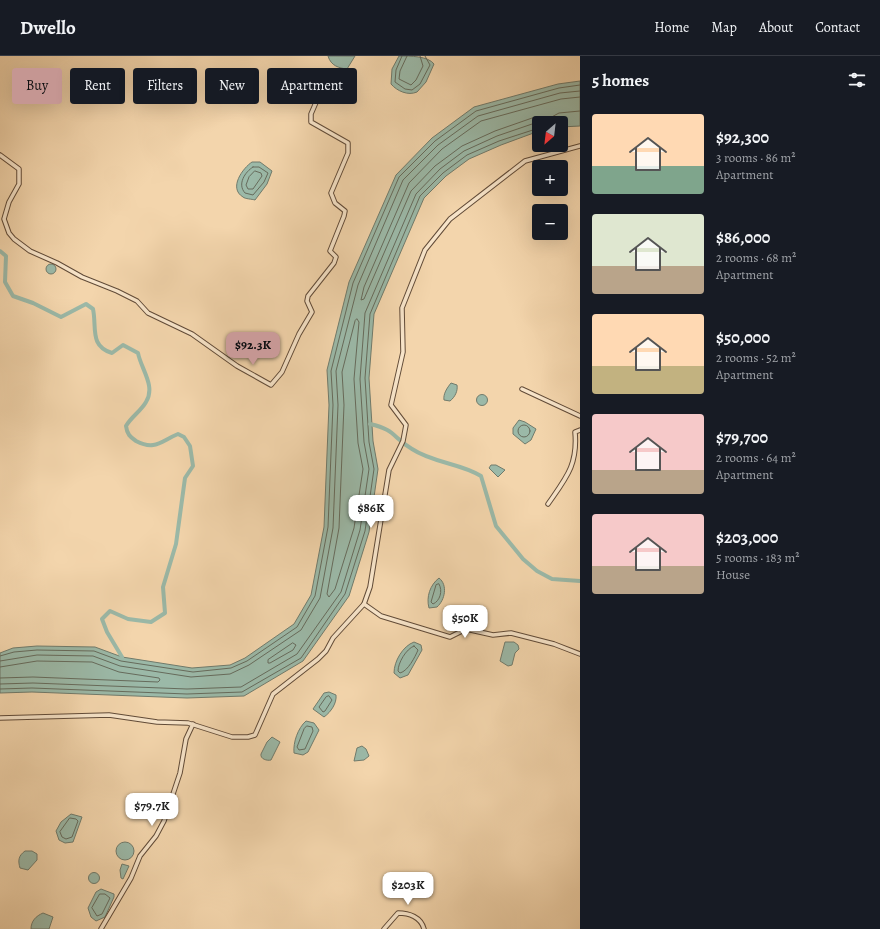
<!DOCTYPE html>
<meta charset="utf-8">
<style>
:root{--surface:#171b24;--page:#20242c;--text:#f1f3f6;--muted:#9ea1a6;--line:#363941;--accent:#c59692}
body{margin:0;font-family:Alegreya,serif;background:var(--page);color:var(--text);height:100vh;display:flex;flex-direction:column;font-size:15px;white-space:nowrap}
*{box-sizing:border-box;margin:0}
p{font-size:13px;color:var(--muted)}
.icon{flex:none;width:22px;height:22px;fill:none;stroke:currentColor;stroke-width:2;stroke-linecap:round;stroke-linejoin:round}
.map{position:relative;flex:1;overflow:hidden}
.panel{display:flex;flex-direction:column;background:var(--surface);width:300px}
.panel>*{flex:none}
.banner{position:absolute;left:12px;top:12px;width:380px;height:36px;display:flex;gap:8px}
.needle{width:26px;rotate:208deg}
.tools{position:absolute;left:532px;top:60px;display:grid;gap:8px}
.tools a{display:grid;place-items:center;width:36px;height:36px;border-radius:4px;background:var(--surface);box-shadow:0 4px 16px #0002;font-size:20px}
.price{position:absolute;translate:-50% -34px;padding:0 9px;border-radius:8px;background:#fff;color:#222;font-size:13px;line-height:26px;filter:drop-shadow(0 1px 2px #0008)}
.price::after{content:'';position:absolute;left:50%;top:24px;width:12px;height:9px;margin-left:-6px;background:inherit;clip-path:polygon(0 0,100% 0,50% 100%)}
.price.selected{background:var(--accent);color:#111}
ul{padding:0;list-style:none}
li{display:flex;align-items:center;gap:12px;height:100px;padding:0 12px}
li span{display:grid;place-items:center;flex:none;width:112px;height:80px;border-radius:4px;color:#555}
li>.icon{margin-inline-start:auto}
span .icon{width:48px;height:48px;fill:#fffc;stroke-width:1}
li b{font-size:17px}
h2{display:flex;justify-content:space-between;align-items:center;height:48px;padding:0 12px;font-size:17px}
.pill{padding:0 14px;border-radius:4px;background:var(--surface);box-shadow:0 4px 16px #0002;font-size:14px;line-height:36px}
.pill.selected{background:var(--accent);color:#111}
header{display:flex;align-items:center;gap:24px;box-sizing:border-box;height:56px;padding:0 20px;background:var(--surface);border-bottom:1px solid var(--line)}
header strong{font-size:19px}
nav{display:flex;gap:22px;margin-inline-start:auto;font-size:14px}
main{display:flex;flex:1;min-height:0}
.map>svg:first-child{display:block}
.water{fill:#9bb9a8;stroke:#707b6c}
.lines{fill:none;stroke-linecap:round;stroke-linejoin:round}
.shore{stroke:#666b5c;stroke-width:1}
.canal{stroke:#9bb9a8;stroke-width:4}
.street-casing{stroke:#614b38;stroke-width:5.5}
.street{stroke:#f7e4c9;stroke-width:3.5}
</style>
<header>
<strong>Dwello</strong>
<nav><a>Home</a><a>Map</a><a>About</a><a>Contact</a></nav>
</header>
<main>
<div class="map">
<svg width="580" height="873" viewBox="0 0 580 873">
<rect width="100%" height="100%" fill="#f3d5ac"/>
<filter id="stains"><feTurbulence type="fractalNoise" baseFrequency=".005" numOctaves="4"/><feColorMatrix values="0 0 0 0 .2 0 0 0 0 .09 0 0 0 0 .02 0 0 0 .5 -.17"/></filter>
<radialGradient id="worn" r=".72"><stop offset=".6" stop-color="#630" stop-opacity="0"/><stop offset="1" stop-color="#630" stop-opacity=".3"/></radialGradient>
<!-- water -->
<g class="water">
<path d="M328,0H355L347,13C339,12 331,10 328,0Z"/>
<path d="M399,0C411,0 428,0 434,8L426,26L417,36C408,40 397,35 391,28L392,13Z"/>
<path d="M580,25V70L561,71V67H539V75L501,89L469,103L446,120L424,142L374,258L369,322L373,385L378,413L369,476L349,540L303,605L244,640L187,642L32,636L0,637V597L13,592L37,590L95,591L122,601L192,612L230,609L245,602L294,568L311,539L324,471L329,349L327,314L349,226L396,119L432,82L474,51L558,28Z"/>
<path d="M252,106H260L272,115L267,128L255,144C252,143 245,143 243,141C228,132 243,112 252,106Z"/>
<circle cx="51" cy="213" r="5"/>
<path d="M451,327L457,329C458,335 455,341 450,345L444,344C443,338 447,332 451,327Z"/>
<circle cx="482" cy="344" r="5.5"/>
<path d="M519,364L525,366L536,373L531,384L525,388L513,378V372Z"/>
<path d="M491,409H496L505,414L498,421L489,412Z"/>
<path d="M439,522C448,529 445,544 437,551L429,552C426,541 430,529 439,522Z"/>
<path d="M414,586L421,589L422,594L408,619L400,622L394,617C394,605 403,590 414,586Z"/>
<path d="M505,586H514L518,589L519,593L515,597L512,609L508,610L500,605Z"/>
<path d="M329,636L336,639C337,647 331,656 324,661L313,653L324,637Z"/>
<path d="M306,665L314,667L319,674L308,696L303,699L294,697C293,686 298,672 306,665Z"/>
<path d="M272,681L280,686L271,704C267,705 260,703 261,698L267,686Z"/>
<path d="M362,690L366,693L369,700L364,704L354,705L357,692Z"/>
<path d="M71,758L82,761L73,786L65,787L59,784L56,775L61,766Z"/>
<circle cx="125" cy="795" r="9"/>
<path d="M25,795H32L37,798V804L28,814L20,812C18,805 18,800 25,795Z"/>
<path d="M122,808L129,810L123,823L121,822L120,814Z"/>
<circle cx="94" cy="822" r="5.5"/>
<path d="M101,833L114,838V841L105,861L96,865L91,861L88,852L96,836Z"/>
<path d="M43,857L53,861L49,873H31C31,865 36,860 43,857Z"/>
</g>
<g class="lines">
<!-- shore -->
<g class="shore">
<path d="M402,0L396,14L395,26L405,33L412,34L420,28L430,9L425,0"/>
<path d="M407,0L400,15L399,23L411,29L416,24L423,10L420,0"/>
<path d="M580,41L561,43L481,65L442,93L409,127L364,231L361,244L364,243L411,135L435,110L462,90L495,75L535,61L548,63L559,57L580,55"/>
<path d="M253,111H259L268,117L264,126L253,139L245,137C237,128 245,116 253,111Z"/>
<path d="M255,115L261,117L262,120L253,133H248L246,129L249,121Z"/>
<path d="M357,263L359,266L354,323L358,387L363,413L354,472L335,533L329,541L327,538L339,472L344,349L342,316L355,265Z"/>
<circle cx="524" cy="375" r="6"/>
<path d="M439,528C443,535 440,545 433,548L431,546L436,529Z"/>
<path d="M293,587L296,589L293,594L270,607H268V604Z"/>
<path d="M414,590L418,594C415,601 408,615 400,617L398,615C398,607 406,593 414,590Z"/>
<path d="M0,600L14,596L37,594L94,595L121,605L193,616L231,612L247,605L297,571L315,540L328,471L333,349L331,315L353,227L399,121L435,85L476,55L559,32L580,29"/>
<path d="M0,605L37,599L93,600L120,610L191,621L230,618L249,609L301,574L320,542L333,472L338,349L336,315L358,229L403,124L438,89L478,60L560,37L580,35"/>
<path d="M0,611L37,605L92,606L119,616L159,622L160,624L158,626L33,621L0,622"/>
<path d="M0,628L33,627L187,633L241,631L297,598L341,536L360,474L369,413L364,386L360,323L365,257L416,138L440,113L464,95L497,80L535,67H540"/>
<path d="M0,633L32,632L187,638L242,636L301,602L345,538L365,475L374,413L369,386L365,322L370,258L420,140L443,117L467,99L499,85L539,72"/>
<path d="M329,640L332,644L325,655L323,656L319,651L326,641Z"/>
<path d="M307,670L312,671L313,675L305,693L299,694L297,691L304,673Z"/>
<path d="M70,762L76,763L78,765L72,781L66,783L62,781L60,776Z"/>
<path d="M100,838H105L110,842L102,858L97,860L92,852Z"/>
</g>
<!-- canal -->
<g class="canal">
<path d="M0,195L6,200L5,226L13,240L33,247L61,261L86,248L93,253C97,271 89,290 112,297L123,289L138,297C141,313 156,330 146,346C141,355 131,361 126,370C127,378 130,381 136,385C155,395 161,385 178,378L184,381L190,390L193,410L185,422L176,488L163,531L165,557L151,566L128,563L110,555L102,563L107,576L122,601"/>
<path d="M370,368C396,374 392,381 412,393C433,407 460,407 481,420L496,470L523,503L537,515L552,523L580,525"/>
</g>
<defs>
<g id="street">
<path d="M0,99L19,113V128L9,146L4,163L9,177L14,183L30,195L57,207L82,221L117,235L137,245L148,257L192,278L237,310L271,329L282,316L299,278L312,256L307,245L308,240L334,207L336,201L330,195L344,160L345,155L335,147L331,137L348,97V87L311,66V58L324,28"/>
<path d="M522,333L580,360"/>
<path d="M548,448C566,422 578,409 575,376L580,374"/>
<path d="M364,548L381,560L450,581L466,573L493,579L511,577L554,588L580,598"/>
<path d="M0,662L109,659L157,666L188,667L232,681H248L255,679L273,638L318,603L326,595L333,582L364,548L370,531L389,414L403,385L406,369L391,349L403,296L402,252L425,194L450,163L525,105L580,90"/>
<path d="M101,873L131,822L140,800L156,780L164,765L180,717L186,683L193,668"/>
<path d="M384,873L398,857C409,857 421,861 424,873"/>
</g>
</defs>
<!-- street casing -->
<use href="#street" class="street-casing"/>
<!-- street -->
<use href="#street" class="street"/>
</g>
<rect width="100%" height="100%" filter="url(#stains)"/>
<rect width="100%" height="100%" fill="url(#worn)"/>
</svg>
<div class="tools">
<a><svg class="needle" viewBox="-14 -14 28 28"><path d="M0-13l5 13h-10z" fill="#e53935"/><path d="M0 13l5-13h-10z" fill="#9ea1a6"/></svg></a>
<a>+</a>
<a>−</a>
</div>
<b class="price selected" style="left:253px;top:310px">$92.3K</b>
<b class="price" style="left:371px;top:473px">$86K</b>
<b class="price" style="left:465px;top:583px">$50K</b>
<b class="price" style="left:152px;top:771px">$79.7K</b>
<b class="price" style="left:408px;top:850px">$203K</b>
<div class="banner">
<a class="pill selected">Buy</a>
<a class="pill">Rent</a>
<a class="pill">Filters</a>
<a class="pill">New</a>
<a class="pill">Apartment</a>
</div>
</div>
<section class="panel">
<h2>5 homes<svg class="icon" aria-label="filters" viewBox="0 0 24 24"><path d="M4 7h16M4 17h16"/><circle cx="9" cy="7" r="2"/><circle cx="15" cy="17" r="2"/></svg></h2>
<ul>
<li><span style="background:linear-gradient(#ffd9b3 65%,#7fa58c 0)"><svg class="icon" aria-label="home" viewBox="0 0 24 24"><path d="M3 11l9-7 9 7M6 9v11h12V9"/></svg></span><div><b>$92,300</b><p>3 rooms · 86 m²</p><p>Apartment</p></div></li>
<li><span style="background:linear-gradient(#dfe7d0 65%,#b9a48a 0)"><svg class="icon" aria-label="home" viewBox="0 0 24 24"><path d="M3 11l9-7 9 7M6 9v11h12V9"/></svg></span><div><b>$86,000</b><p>2 rooms · 68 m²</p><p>Apartment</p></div></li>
<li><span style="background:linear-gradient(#ffd9b3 65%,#c2b280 0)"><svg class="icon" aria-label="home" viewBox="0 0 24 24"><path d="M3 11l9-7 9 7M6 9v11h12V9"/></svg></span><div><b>$50,000</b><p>2 rooms · 52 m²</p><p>Apartment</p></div></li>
<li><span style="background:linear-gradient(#f6c9c9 70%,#b9a48a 0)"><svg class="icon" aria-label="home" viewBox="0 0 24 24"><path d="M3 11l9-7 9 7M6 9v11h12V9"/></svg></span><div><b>$79,700</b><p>2 rooms · 64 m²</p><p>Apartment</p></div></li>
<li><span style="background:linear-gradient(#f6c9c9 65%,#b9a48a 0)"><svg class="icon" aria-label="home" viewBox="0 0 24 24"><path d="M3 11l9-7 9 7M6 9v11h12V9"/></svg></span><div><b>$203,000</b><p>5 rooms · 183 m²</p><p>House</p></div></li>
</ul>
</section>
</main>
